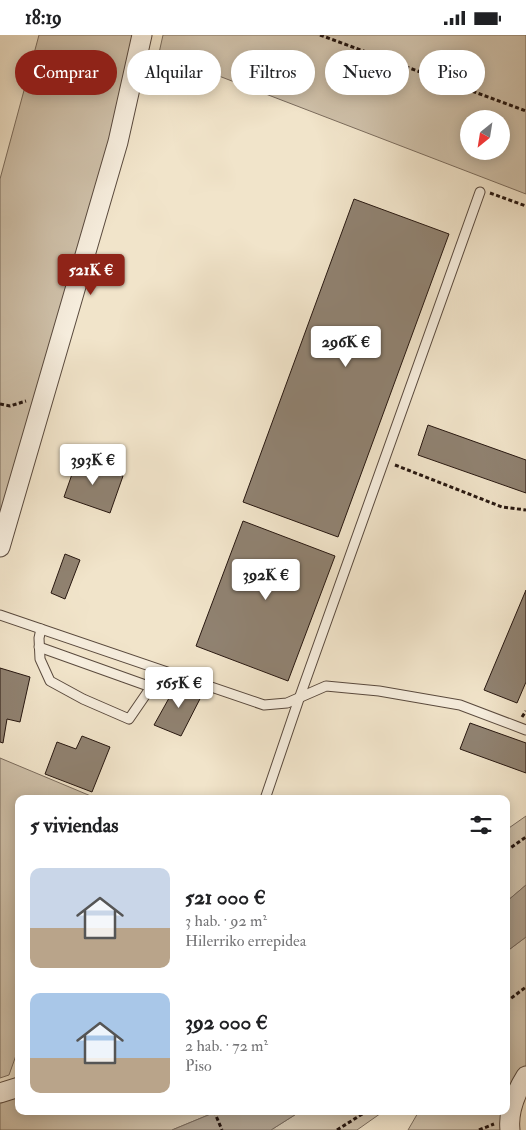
<!DOCTYPE html>
<html lang="es">
<meta charset="utf-8">
<style>
:root{--surface:#fff;--page:#f6f6f6;--text:#202124;--muted:#757577;--accent:#8f2418}
body{margin:0;font-family:"IM FELL Double Pica",serif;background:var(--page);color:var(--text);height:100vh;display:flex;flex-direction:column;font-size:19px;white-space:nowrap}
*{box-sizing:border-box;margin:0}
p{font-size:16px;color:var(--muted)}
.icon{flex:none;width:28px;height:28px;fill:none;stroke:currentColor;stroke-width:2;stroke-linecap:round;stroke-linejoin:round}
.map{position:relative;flex:1;overflow:hidden}
.panel{position:absolute;left:15px;top:760px;width:495px;height:320px;display:flex;flex-direction:column;background:var(--surface);border-radius:10px;box-shadow:0 2px 12px #0003}
.panel>*{flex:none}
.banner{position:absolute;left:15px;top:15px;width:496px;height:45px;display:flex;gap:10px}
.needle{width:32px;rotate:210deg}
.tools{position:absolute;left:460px;top:75px;display:grid;gap:10px}
.tools a{display:grid;place-items:center;width:50px;height:50px;border-radius:50%;background:var(--surface);box-shadow:0 2px 12px #0003;font-size:25px}
.price{position:absolute;translate:-50% -42px;padding:0 11px;border-radius:5px;background:#fff;color:#222;font-size:16px;line-height:32px;filter:drop-shadow(0 1px 2px #0008)}
.price::after{content:'';position:absolute;left:50%;top:30px;width:15px;height:11px;margin-left:-8px;background:inherit;clip-path:polygon(0 0,100% 0,50% 100%)}
.price.selected{background:var(--accent);color:#fff}
ul{padding:0;list-style:none}
li{display:flex;align-items:center;gap:15px;height:125px;padding:0 15px}
li span{display:grid;place-items:center;flex:none;width:140px;height:100px;border-radius:10px;color:#555}
li>.icon{margin-inline-start:auto}
span .icon{width:60px;height:60px;fill:#fffc;stroke-width:1}
li b{font-size:21px}
h2{display:flex;justify-content:space-between;align-items:center;height:60px;padding:0 15px;font-size:21px}
.tag{padding:0 18px;border-radius:22px;background:var(--surface);box-shadow:0 2px 12px #0003;font-size:18px;line-height:45px}
.tag.selected{background:var(--accent);color:#fff}
.status{display:flex;justify-content:space-between;align-items:center;height:35px;padding:0 25px;background:var(--surface);direction:ltr}
.status svg{height:14px;fill:currentColor}
.map>svg:first-child{display:block}
.green{fill:#cfc1aa;stroke:#7b6c5d;fill-rule:evenodd}
.water{fill:#ac9e8b;stroke:#77685a}
.building{fill:#908271;stroke:#271710}
.lines{fill:none;stroke-linecap:round;stroke-linejoin:round}
.service-casing{stroke:#5a4a3e;stroke-width:11}
.minor-casing{stroke:#5a4a3e;stroke-width:21}
.path{stroke:#271710;stroke-width:3;stroke-dasharray:4 2.5;stroke-linecap:butt}
.service{stroke:#f6eddd;stroke-width:9}
.minor{stroke:#f6eddd;stroke-width:19}
</style>
<div class="status"><b>18:19</b><svg viewBox="0 0 49 12"><path d="M0 12V9h3v3zM5 12V6h3v6zM10 12V3h3v9zM15 12V0h3v12zM26 1h20v11H26zM47 4h2v5h-2z"/></svg></div>
<div class="map">
<svg width="526" height="1095" viewBox="0 0 526 1095">
<rect width="100%" height="100%" fill="#f1e4ca"/>
<filter id="stains"><feTurbulence type="fractalNoise" baseFrequency=".004" numOctaves="4"/><feColorMatrix values="0 0 0 0 .2 0 0 0 0 .09 0 0 0 0 .02 0 0 0 .5 -.17"/></filter>
<radialGradient id="worn" r=".72"><stop offset=".6" stop-color="#630" stop-opacity="0"/><stop offset="1" stop-color="#630" stop-opacity=".3"/></radialGradient>
<!-- green -->
<g class="green">
<path d="M39,0H142L0,512V144Z"/>
<path d="M163,0H526V159L159,18ZM469,84H501V116H469Z"/>
<path d="M0,723L98,764H19V1012L9,1040L0,1043Z"/>
<path d="M526,781V850L506,867V795Z"/>
<path d="M526,902V1035L506,1058V917Z"/>
<path d="M19,1050V1076H218L172,1095H0V1053Z"/>
<path d="M301,1076H384L357,1095H271Z"/>
<path d="M419,1076H501L502,1095H408Z"/>
</g>
<!-- water -->
<g class="water">
<path d="M526,850V902L506,917V867Z"/>
<path d="M218,1076H301L271,1095H172Z"/>
</g>
<!-- building -->
<g class="building">
<path d="M354,164L449,199L338,502L243,467Z"/>
<path d="M428,390L526,425V458L418,420Z"/>
<path d="M77,425L123,441L110,478L64,462Z"/>
<path d="M243,486L335,521L288,646L196,611Z"/>
<path d="M65,519L80,525L65,564L51,558Z"/>
<path d="M526,555V647L517,668L484,655Z"/>
<path d="M0,633L30,642L20,687L7,684L3,708L0,707Z"/>
<path d="M178,647L204,656L181,701L154,690Z"/>
<path d="M470,688L526,708V738L460,714Z"/>
<path d="M82,701L110,712L92,757L45,739L57,707L76,714Z"/>
</g>
<g class="lines">
<defs>
<g id="service">
<path d="M0,580L264,670L287,668L326,651L379,656L460,670L526,695"/>
<path d="M41,594L39,603L40,624L50,646L83,664L129,684L151,652L166,637"/>
<path d="M39,612L151,652"/>
<path d="M265,764L300,661L480,157"/>
</g>
<g id="minor">
<path d="M0,512L118,107L142,0"/>
<path d="M0,1058L19,1052"/>
<path d="M510,1095C508,1077 516,1057 526,1041"/>
</g>
</defs>
<!-- service casing -->
<use href="#service" class="service-casing"/>
<!-- minor casing -->
<use href="#minor" class="minor-casing"/>
<!-- path -->
<g class="path">
<path d="M320,0L526,76"/>
<path d="M490,158L526,171"/>
<path d="M0,369L10,371L26,366"/>
<path d="M395,430L502,472L526,475"/>
<path d="M522,682L526,676"/>
<path d="M506,816L526,802"/>
<path d="M506,967L526,952"/>
<path d="M214,1076L222,1095"/>
<path d="M337,1095L367,1076"/>
<path d="M479,1095L494,1089"/>
</g>
<!-- service -->
<use href="#service" class="service"/>
<!-- minor -->
<use href="#minor" class="minor"/>
</g>
<rect width="100%" height="100%" filter="url(#stains)"/>
<rect width="100%" height="100%" fill="url(#worn)"/>
</svg>
<div class="tools">
<a><svg class="needle" viewBox="-14 -14 28 28"><path d="M0-13l5 13h-10z" fill="#e53935"/><path d="M0 13l5-13h-10z" fill="#757577"/></svg></a>
</div>
<b class="price selected" style="left:91px;top:261px">521K €</b>
<b class="price" style="left:346px;top:333px">296K €</b>
<b class="price" style="left:93px;top:451px">393K €</b>
<b class="price" style="left:266px;top:566px">392K €</b>
<b class="price" style="left:179px;top:674px">565K €</b>
<div class="banner">
<a class="tag selected">Comprar</a>
<a class="tag">Alquilar</a>
<a class="tag">Filtros</a>
<a class="tag">Nuevo</a>
<a class="tag">Piso</a>
</div>
<section class="panel">
<h2>5 viviendas<svg class="icon" aria-label="filters" viewBox="0 0 24 24"><path d="M4 7h16M4 17h16"/><circle cx="9" cy="7" r="2"/><circle cx="15" cy="17" r="2"/></svg></h2>
<ul>
<li><span style="background:linear-gradient(#c9d6e8 60%,#b9a48a 0)"><svg class="icon" aria-label="home" viewBox="0 0 24 24"><path d="M3 11l9-7 9 7M6 9v11h12V9"/></svg></span><div><b>521 000 €</b><p>3 hab. · 92 m²</p><p>Hilerriko errepidea</p></div></li>
<li><span style="background:linear-gradient(#a9c7e8 65%,#b9a48a 0)"><svg class="icon" aria-label="home" viewBox="0 0 24 24"><path d="M3 11l9-7 9 7M6 9v11h12V9"/></svg></span><div><b>392 000 €</b><p>2 hab. · 72 m²</p><p>Piso</p></div></li>
</ul>
</section>
</div>
